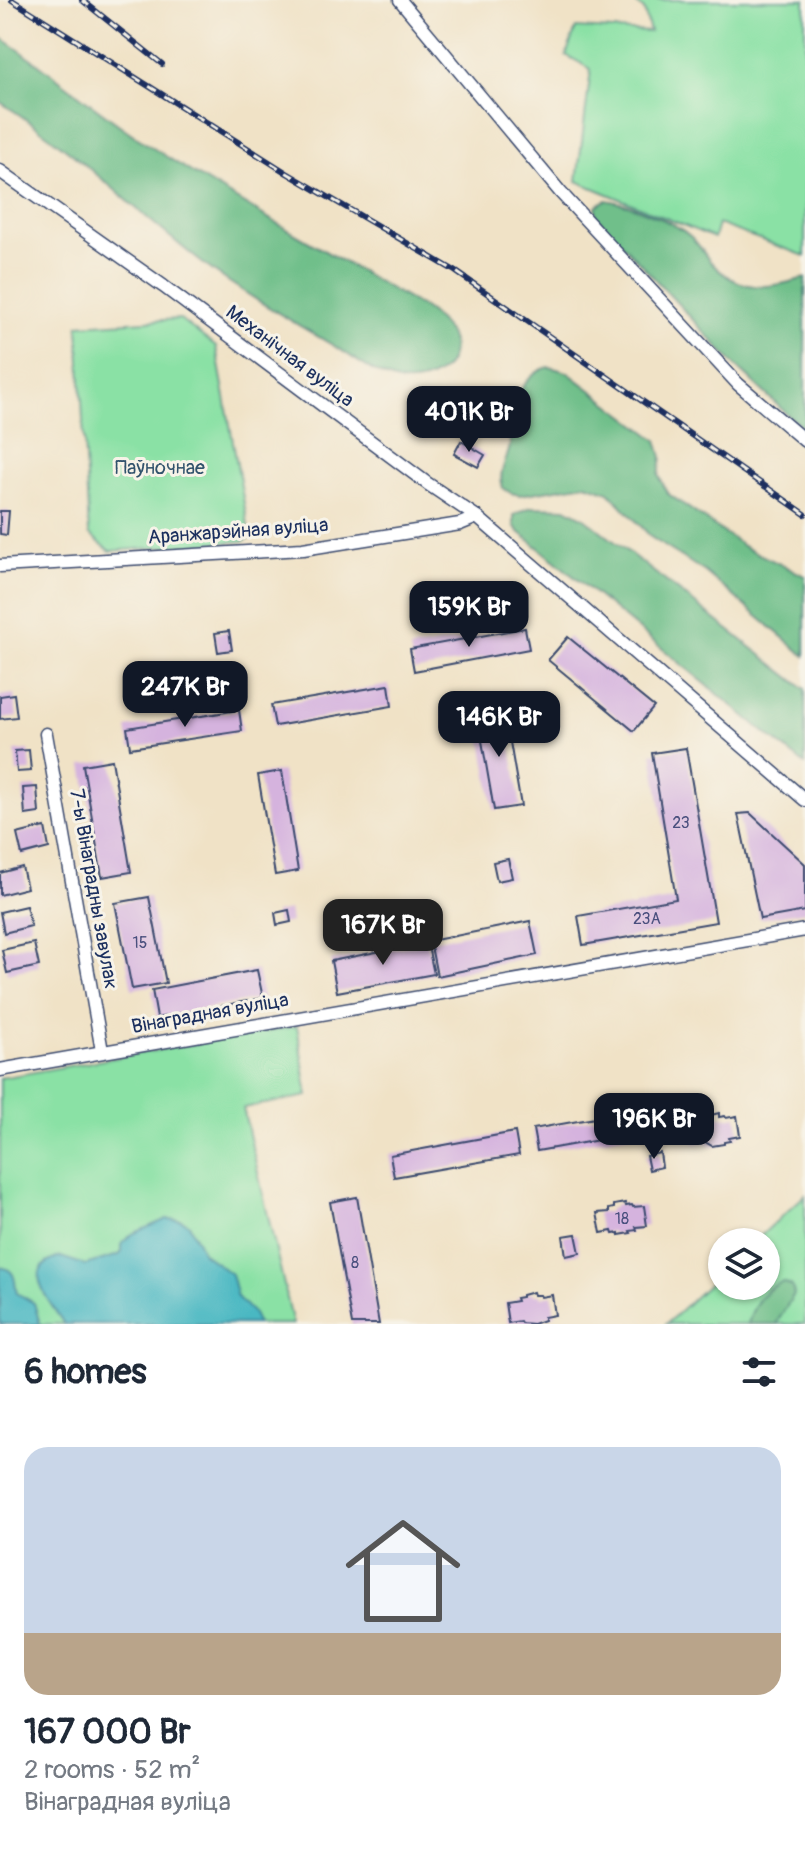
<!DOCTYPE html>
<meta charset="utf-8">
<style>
:root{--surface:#fff;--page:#f6f6f7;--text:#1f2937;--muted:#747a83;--accent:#111827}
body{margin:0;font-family:Pangolin,sans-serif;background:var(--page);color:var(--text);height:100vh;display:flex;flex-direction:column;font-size:30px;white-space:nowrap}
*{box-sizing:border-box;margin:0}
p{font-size:26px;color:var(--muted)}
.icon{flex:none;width:44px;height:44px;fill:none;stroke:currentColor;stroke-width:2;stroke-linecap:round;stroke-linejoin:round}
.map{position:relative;height:1324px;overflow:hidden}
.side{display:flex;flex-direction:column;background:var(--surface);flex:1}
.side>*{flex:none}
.buttons{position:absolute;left:708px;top:1228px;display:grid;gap:16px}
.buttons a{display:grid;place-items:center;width:72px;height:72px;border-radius:50%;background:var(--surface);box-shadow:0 2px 6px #0004;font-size:40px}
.price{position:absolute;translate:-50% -68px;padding:0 18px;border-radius:16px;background:var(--accent);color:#fff;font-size:26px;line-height:52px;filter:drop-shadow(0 2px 4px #0008)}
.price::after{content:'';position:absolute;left:50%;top:48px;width:24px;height:18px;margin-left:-12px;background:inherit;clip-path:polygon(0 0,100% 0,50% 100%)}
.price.current{background:#222;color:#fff}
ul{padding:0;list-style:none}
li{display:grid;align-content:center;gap:16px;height:424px;padding:0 24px}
li span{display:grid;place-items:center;height:248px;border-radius:24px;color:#555}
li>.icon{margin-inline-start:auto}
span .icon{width:144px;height:144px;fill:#fffc;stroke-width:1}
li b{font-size:34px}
h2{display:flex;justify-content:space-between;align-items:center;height:96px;padding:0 24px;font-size:34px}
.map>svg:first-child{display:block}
.green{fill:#8ae1a5;stroke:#528882;stroke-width:2}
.forest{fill:#6fbf8a;stroke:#457774;stroke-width:2}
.water{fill:#4ab8c2;stroke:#327490;stroke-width:2}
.building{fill:#d5b3de}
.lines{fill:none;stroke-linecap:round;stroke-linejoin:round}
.minor-casing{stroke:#3b4a6e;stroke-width:15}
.minor{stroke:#fff;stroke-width:12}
.rail-casing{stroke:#1b2f5e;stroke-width:6}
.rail{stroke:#f7f3e8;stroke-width:3;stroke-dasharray:9;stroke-linecap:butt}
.labels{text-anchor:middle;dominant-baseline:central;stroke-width:6;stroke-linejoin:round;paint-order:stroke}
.number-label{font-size:16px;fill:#4a507e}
.street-label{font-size:20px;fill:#1b2f5e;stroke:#f7f3e8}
.park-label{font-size:20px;fill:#31536c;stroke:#f7f3e8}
</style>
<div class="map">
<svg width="805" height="1324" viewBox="0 0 805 1324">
<rect width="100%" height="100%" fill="#f7f3e8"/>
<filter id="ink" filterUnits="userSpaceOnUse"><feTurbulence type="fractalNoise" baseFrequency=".0125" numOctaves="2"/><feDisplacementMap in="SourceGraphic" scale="16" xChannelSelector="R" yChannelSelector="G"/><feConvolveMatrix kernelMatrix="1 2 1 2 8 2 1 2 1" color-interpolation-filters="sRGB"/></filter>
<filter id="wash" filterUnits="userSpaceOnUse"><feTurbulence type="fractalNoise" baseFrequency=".006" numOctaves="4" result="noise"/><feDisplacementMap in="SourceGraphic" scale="32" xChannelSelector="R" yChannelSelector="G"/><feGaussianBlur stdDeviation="1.8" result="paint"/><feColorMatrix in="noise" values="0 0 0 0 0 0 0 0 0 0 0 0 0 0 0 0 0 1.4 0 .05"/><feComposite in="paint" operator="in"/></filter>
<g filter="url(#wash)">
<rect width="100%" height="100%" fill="#f0e2c6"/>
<!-- green -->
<g class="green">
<path d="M633,0H805V256L718,224L714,238L577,181L591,69L566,55L576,28L650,32L644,10Z"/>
<path d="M180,319L216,347L250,537L244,541L110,551L89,534L78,325Z"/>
<path d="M297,1026L308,1096L243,1108L293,1324H0V1078Z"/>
<path d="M805,1195V1324H666L722,1272V1286H766V1242H754Z"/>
</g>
<!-- forest -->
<g class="forest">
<path d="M0,37C53,71 99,114 153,148C241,205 335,256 425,309C437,318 448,327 452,342C459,371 421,387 398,381C377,376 357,360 339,349C294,322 247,296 205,265C136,212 74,148 0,102Z"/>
<path d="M606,200C629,203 673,221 690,236C698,243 703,252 709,260C738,294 768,289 805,278V428L789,416L735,365L596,216V206Z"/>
<path d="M550,367L567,372L657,440L662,457L659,475L667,493L746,548L805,576V656L705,572L652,538L609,492L586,484L520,495L511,493L503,488C497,472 508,460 510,445C510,438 508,432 509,426C510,403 527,371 550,367Z"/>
<path d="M531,507L566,508L583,517L805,689V765L518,531L514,525V515Z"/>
<path d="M783,1282L792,1286L794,1294L776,1324H748C753,1305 763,1288 783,1282Z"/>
</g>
<!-- water -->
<g class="water">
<path d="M167,1219L181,1220L189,1224L203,1253L231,1274L237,1297L252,1312L258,1324H64C50,1301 18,1268 61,1257L85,1265L119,1255L122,1252V1243L132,1234Z"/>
<path d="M0,1267C17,1270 14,1280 17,1293L34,1303L40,1324H0Z"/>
</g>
<g id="blocks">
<!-- building -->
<g class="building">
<path d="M461,441L485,455L478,467L454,454Z"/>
<path d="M0,511H9L7,535L0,534Z"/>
<path d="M525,628L529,649L414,671L410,649Z"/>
<path d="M229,631L232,650L218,652L215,633Z"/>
<path d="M568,637L654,707L634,731L548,660Z"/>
<path d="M389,685L392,706L275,726L271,705Z"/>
<path d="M14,694L17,717L0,719V696Z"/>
<path d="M504,707L521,806L494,810L477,712Z"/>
<path d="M239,710L242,731L130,748L127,728Z"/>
<path d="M686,748L716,922L583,945L578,916L676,899L652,753Z"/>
<path d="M29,750L31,771L17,772L15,751Z"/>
<path d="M112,760L131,872L102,877L83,765Z"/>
<path d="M282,771L298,871L275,875L258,775Z"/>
<path d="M37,787L39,813L25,815L23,788Z"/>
<path d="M750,813L805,864V911L760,919L738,814Z"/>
<path d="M45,827L49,848L22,855L17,834Z"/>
<path d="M508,859L512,878L497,881L493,862Z"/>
<path d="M22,867L27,888L0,895V873Z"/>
<path d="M149,897L166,983L132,989L115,903Z"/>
<path d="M26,906L31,926L4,933L0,912Z"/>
<path d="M289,910L291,922L277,925L275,913Z"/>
<path d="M530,921L537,955L437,976L430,941Z"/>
<path d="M427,942L434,974L337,992L331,961Z"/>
<path d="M34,943L39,966L7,973L2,950Z"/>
<path d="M257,970L263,998L157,1018L152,990Z"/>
<path d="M657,1107L661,1129L537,1151L533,1129Z"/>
<path d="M719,1113V1117L725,1116L726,1118L737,1116L740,1136L729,1138L730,1141L724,1142V1144L712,1146L705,1142L694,1144L690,1124L702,1122V1119L708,1118L707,1116Z"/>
<path d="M515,1132L519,1155L394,1177L390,1155Z"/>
<path d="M660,1153L662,1167L649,1170L646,1156Z"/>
<path d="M357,1197L379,1324H352L330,1202Z"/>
<path d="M625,1203L626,1206L632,1205L633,1207L644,1206L647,1226L636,1227L637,1230L630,1231L631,1233L619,1235V1233L613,1234L612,1231L601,1233L597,1213L609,1212V1209L614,1208V1205Z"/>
<path d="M576,1234L580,1253L566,1256L563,1236Z"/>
<path d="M533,1292L534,1295H540L541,1297L552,1295L555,1315L544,1317V1320L533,1324L521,1323L520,1321L508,1323L505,1303L517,1301L516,1298L522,1297V1295Z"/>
</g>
</g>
</g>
<g filter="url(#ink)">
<use href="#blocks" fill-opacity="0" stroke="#3b4a6e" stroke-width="2"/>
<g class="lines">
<defs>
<g id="minor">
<path d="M400,0L561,193L738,384L805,441"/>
<path d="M0,171L163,286L428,484L477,517L805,800"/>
<path d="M0,566L303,549L460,524L477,517"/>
<path d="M46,734L102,1051"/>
<path d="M0,1070L805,930"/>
</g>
</defs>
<!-- minor casing -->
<use href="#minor" class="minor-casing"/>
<!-- minor -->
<use href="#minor" class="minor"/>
<defs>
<g id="rail">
<path d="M12,0L287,173L455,271L805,514"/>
<path d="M82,0L162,64"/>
</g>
</defs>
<!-- rail casing -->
<use href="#rail" class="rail-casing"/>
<!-- rail -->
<use href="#rail" class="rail"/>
</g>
</g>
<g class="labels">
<!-- number labels -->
<g class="number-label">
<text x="681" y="823">23</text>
<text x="647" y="919">23А</text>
<text x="140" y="943">15</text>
<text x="622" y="1219">18</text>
<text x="355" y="1263">8</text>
</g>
<!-- street labels -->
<g class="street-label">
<text transform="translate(290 356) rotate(37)">Механічная вуліца</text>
<text transform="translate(238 531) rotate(-4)">Аранжарэйная вуліца</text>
<text transform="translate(94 889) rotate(80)">7-ы Вінаградны завулак</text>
<text transform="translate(210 1013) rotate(-10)">Вінаградная вуліца</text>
</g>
<!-- park labels -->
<g class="park-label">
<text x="160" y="467">Паўночнае</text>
</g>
</g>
</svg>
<div class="buttons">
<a><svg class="icon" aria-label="layers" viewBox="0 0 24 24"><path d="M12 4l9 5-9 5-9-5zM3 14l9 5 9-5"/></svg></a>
</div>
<b class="price" style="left:469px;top:454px">401K Br</b>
<b class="price" style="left:469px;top:649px">159K Br</b>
<b class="price" style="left:185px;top:729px">247K Br</b>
<b class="price" style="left:499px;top:759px">146K Br</b>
<b class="price current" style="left:383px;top:967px">167K Br</b>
<b class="price" style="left:654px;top:1161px">196K Br</b>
</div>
<section class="side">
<h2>6 homes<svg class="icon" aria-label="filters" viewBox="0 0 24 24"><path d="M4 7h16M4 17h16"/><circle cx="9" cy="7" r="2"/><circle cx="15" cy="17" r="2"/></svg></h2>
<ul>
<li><span style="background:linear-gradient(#c9d6e8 75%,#b9a48a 0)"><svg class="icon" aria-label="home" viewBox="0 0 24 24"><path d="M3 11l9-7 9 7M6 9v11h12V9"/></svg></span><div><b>167 000 Br</b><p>2 rooms · 52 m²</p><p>Вінаградная вуліца</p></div></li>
</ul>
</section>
